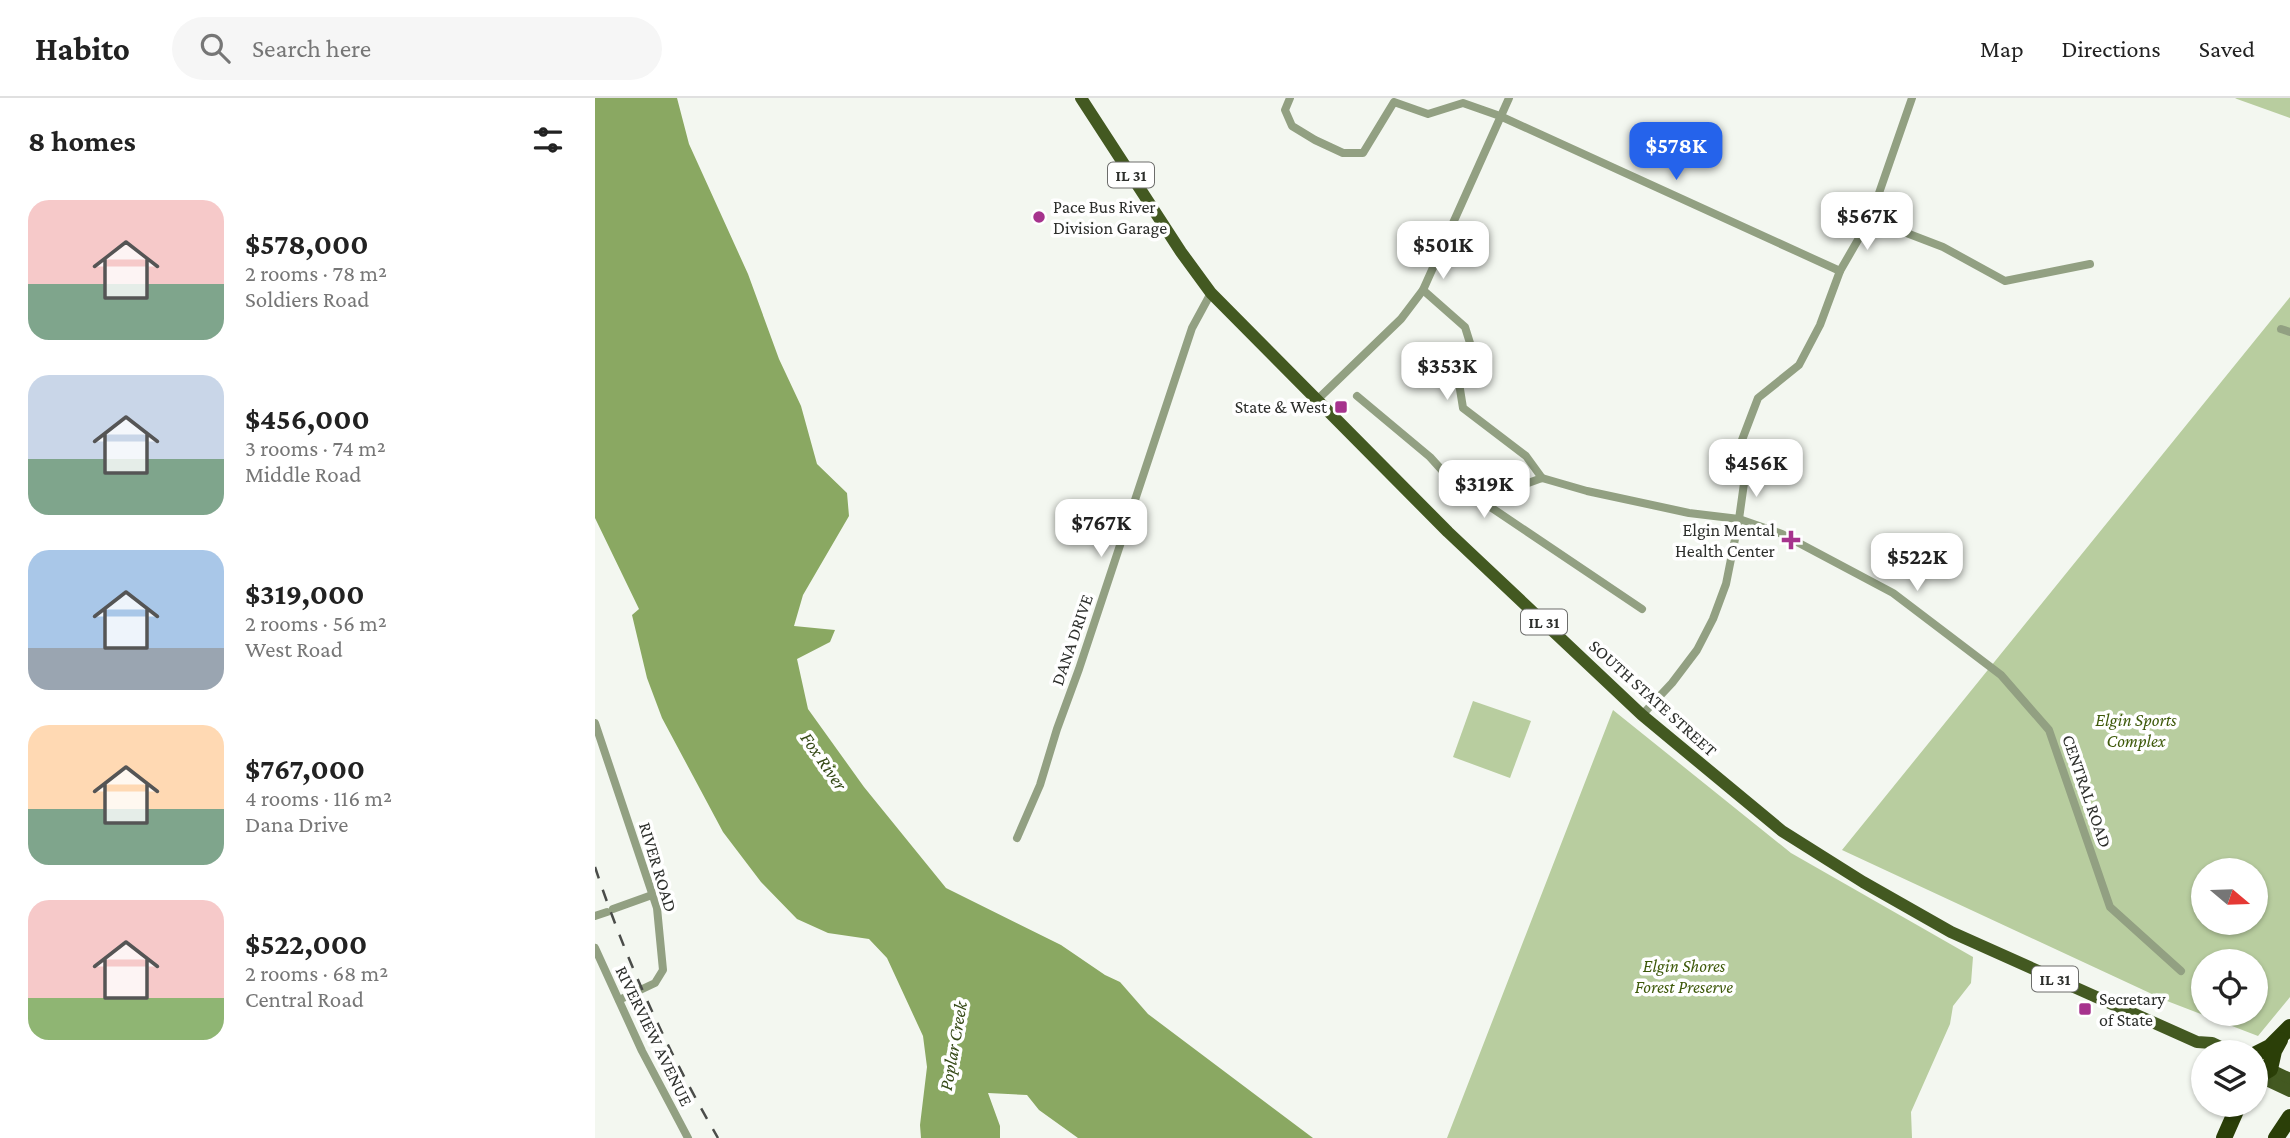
<!DOCTYPE html>
<meta charset="utf-8">
<style>
:root{--surface:#fff;--page:#f6f6f6;--text:#222;--muted:#767676;--line:#e0e0e0;--accent:#2563eb}
body{margin:0;font-family:"Crimson Pro",serif;background:var(--page);color:var(--text);height:100vh;display:flex;flex-direction:column;font-size:26px;white-space:nowrap}
*{box-sizing:border-box;margin:0}
p{font-size:23px;color:var(--muted)}
.icon{flex:none;width:38px;height:38px;fill:none;stroke:currentColor;stroke-width:2;stroke-linecap:round;stroke-linejoin:round}
.map{position:relative;flex:1;overflow:hidden}
.side{display:flex;flex-direction:column;background:var(--surface);width:595px}
.side>*{flex:none}
.needle{width:46px;rotate:109deg}
.fabs{position:absolute;left:1596px;top:760px;display:grid;gap:14px}
.fabs a{display:grid;place-items:center;width:77px;height:77px;border-radius:50%;background:var(--surface);box-shadow:0 2px 5px #0004;font-size:35px}
.price{position:absolute;translate:-50% -60px;padding:0 16px;border-radius:14px;background:#fff;color:#222;font-size:23px;line-height:46px;filter:drop-shadow(0 2px 4px #0008)}
.price::after{content:'';position:absolute;left:50%;top:42px;width:21px;height:16px;margin-left:-10px;background:inherit;clip-path:polygon(0 0,100% 0,50% 100%)}
.price.current{background:var(--accent);color:#fff}
ul{padding:0;list-style:none}
li{display:flex;align-items:center;gap:21px;height:175px;padding:0 28px}
li span{display:grid;place-items:center;flex:none;width:196px;height:140px;border-radius:21px;color:#555}
li>.icon{margin-inline-start:auto}
span .icon{width:84px;height:84px;fill:#fffc;stroke-width:1}
li b{font-size:30px}
h2{display:flex;justify-content:space-between;align-items:center;height:84px;padding:0 28px;font-size:30px}
header{display:flex;align-items:center;gap:42px;box-sizing:border-box;height:98px;padding:0 35px;background:var(--surface);border-bottom:2px solid var(--line)}
header strong{font-size:33px}
nav{display:flex;gap:38px;margin-inline-start:auto;font-size:24px}
.search{width:490px;height:63px;background:var(--page);display:flex;align-items:center;gap:18px;box-sizing:border-box;padding:0 24px;border-radius:38px;color:var(--muted);font-size:26px}
main{display:flex;flex:1;min-height:0}
.map>svg:first-child{display:block}
.green{fill:#b8cd9f;fill-rule:evenodd}
.water{fill:#8aa862}
.lines{fill:none;stroke-linecap:round;stroke-linejoin:round}
.minor{stroke:#92a082;stroke-width:8}
.primary{stroke:#435921;stroke-width:12}
.motorway{stroke:#2b3f08;stroke-width:16}
.rail{stroke:#4a4c49;stroke-width:2.5;stroke-dasharray:12 12;stroke-linecap:butt}
.poi-dot{fill:#a6338d;stroke:#fff;stroke-width:2.5}
.labels{text-anchor:middle;dominant-baseline:central;stroke-width:7;stroke-linejoin:round;paint-order:stroke}
.shield{fill:#fff;stroke:#6c6d6b;stroke-width:2}
.shield-label{font-size:16px;font-weight:bold;fill:#2d2f2c}
.poi-label{font-size:18px;fill:#2d2f2c;stroke:#fff;text-anchor:start}
.street-label{font-size:18px;fill:#2d2f2c;stroke:#fff}
.park-label{font-size:18px;font-style:italic;fill:#3e590a;stroke:#fff}
.water-label{font-size:19px;font-style:italic;fill:#354916;stroke:#fff}
</style>
<header>
<strong>Habito</strong>
<div class="search"><svg class="icon" aria-label="search" viewBox="0 0 24 24"><circle cx="10" cy="10" r="6"/><path d="M15 15l6 6"/></svg>Search here</div>
<nav><a>Map</a><a>Directions</a><a>Saved</a></nav>
</header>
<main>
<section class="side">
<h2>8 homes<svg class="icon" aria-label="filters" viewBox="0 0 24 24"><path d="M4 7h16M4 17h16"/><circle cx="9" cy="7" r="2"/><circle cx="15" cy="17" r="2"/></svg></h2>
<ul>
<li><span style="background:linear-gradient(#f6c9c9 60%,#7fa58c 0)"><svg class="icon" aria-label="home" viewBox="0 0 24 24"><path d="M3 11l9-7 9 7M6 9v11h12V9"/></svg></span><div><b>$578,000</b><p>2 rooms · 78 m²</p><p>Soldiers Road</p></div></li>
<li><span style="background:linear-gradient(#c9d6e8 60%,#7fa58c 0)"><svg class="icon" aria-label="home" viewBox="0 0 24 24"><path d="M3 11l9-7 9 7M6 9v11h12V9"/></svg></span><div><b>$456,000</b><p>3 rooms · 74 m²</p><p>Middle Road</p></div></li>
<li><span style="background:linear-gradient(#a9c7e8 70%,#9aa5b1 0)"><svg class="icon" aria-label="home" viewBox="0 0 24 24"><path d="M3 11l9-7 9 7M6 9v11h12V9"/></svg></span><div><b>$319,000</b><p>2 rooms · 56 m²</p><p>West Road</p></div></li>
<li><span style="background:linear-gradient(#ffd9b3 60%,#7fa58c 0)"><svg class="icon" aria-label="home" viewBox="0 0 24 24"><path d="M3 11l9-7 9 7M6 9v11h12V9"/></svg></span><div><b>$767,000</b><p>4 rooms · 116 m²</p><p>Dana Drive</p></div></li>
<li><span style="background:linear-gradient(#f6c9c9 70%,#8fb573 0)"><svg class="icon" aria-label="home" viewBox="0 0 24 24"><path d="M3 11l9-7 9 7M6 9v11h12V9"/></svg></span><div><b>$522,000</b><p>2 rooms · 68 m²</p><p>Central Road</p></div></li>
</ul>
</section>
<div class="map">
<svg width="1695" height="1040" viewBox="0 0 1695 1040">
<rect width="100%" height="100%" fill="#f3f7f0"/>
<!-- green -->
<g class="green">
<path d="M1640,0H1695V20L1642,1Z"/>
<path d="M1695,199V899L1663,938L1572,903L1247,752ZM1608,772H1661V824H1608ZM1608,863H1661V915H1608Z"/>
<path d="M878,603L936,623L915,680L858,659Z"/>
<path d="M1018,612L1196,755L1378,859L1376,885L1358,908L1355,926L1316,1014L1317,1040H852Z"/>
</g>
<!-- water -->
<path class="water" d="M0,0H82L94,46L153,176L184,261L206,308L222,366L252,395L254,418L208,497L199,528L240,532L235,544L202,561L213,611L269,689L351,790L466,847L510,877L525,884L553,916L718,1040H483L444,1012L432,997L393,995L405,1028V1040H326L325,1027L332,969L328,938L292,860L274,841L233,835L202,821L166,784L128,734L67,620L52,580L37,517L44,511L0,420Z"/>
<g class="lines">
<!-- minor -->
<g class="minor">
<path d="M695,0L690,12L697,28L720,42L748,55H768L799,4L833,16L868,5L905,18L1245,173"/>
<path d="M1275,121L1348,149L1410,183L1495,166"/>
<path d="M828,192L870,229L875,245L864,285L868,310L931,358L947,380"/>
<path d="M1686,231L1695,234"/>
<path d="M762,298L835,359L873,401L885,402L1047,511"/>
<path d="M723,301L806,221L828,192L914,0"/>
<path d="M885,402L947,380L992,393L1094,415L1144,421L1187,436L1298,495L1406,577L1454,632L1515,809L1586,873"/>
<path d="M1047,617L1077,585L1102,552L1118,521L1131,486L1144,421L1152,364L1147,342L1163,300L1204,267L1225,227L1245,173L1275,121L1317,0"/>
<path d="M0,625L62,810L68,872L60,885L24,902"/>
<path d="M422,740L445,687L462,631L484,571L597,230L616,195"/>
<path d="M18,811L57,797"/>
<path d="M0,818L12,814"/>
<path d="M0,850L47,953L93,1040"/>
</g>
<!-- primary -->
<g class="primary">
<path d="M486,0L586,154L616,195L853,434L1047,617L1187,733L1268,784L1356,834L1602,944L1617,945L1636,954"/>
<path d="M1661,965L1695,981"/>
<path d="M1661,977L1695,993"/>
</g>
<!-- motorway -->
<g class="motorway">
<path d="M1661,956L1675,949L1695,929"/>
<path d="M1661,979L1675,971L1679,953L1685,942"/>
<path d="M1629,1040L1644,1006"/>
<path d="M1681,1040L1695,1019"/>
</g>
<!-- rail -->
<path class="rail" d="M0,769C31,863 73,954 123,1040"/>
</g>
<!-- markers -->
<g class="poi-dot">
<circle cx="444" cy="119" r="7"/>
<rect x="739" y="302" width="14" height="14" rx="3.5"/>
<path d="M1192.5 431.5h7v7h7v7h-7v7h-7v-7h-7v-7h7z"/>
<rect x="1483" y="904" width="14" height="14" rx="3.5"/>
</g>
<g class="labels">
<!-- shield labels -->
<g class="shield">
<rect x="513" y="64.5" width="46" height="25" rx="5"/>
<rect x="926" y="511.5" width="46" height="25" rx="5"/>
<rect x="1437" y="868.5" width="46" height="25" rx="5"/>
</g>
<g class="shield-label">
<text x="536" y="77">IL 31</text>
<text x="949" y="524">IL 31</text>
<text x="1460" y="881">IL 31</text>
</g>
<!-- poi labels -->
<g class="poi-label">
<text x="458" y="109">Pace Bus River<tspan x="458" dy="21">Division Garage</tspan></text>
<text x="732" y="309" text-anchor="end">State &amp; West</text>
<text x="1180" y="432" text-anchor="end">Elgin Mental<tspan x="1180" dy="21">Health Center</tspan></text>
<text x="1504" y="901">Secretary<tspan x="1504" dy="21">of State</tspan></text>
</g>
<!-- street labels -->
<g class="street-label">
<text transform="translate(477 542) rotate(-71)">DANA DRIVE</text>
<text transform="translate(1058 600) rotate(42)">SOUTH STATE STREET</text>
<text transform="translate(1492 693) rotate(71)">CENTRAL ROAD</text>
<text transform="translate(63 769) rotate(73)">RIVER ROAD</text>
<text transform="translate(59 938) rotate(64)">RIVERVIEW AVENUE</text>
</g>
<!-- park labels -->
<g class="park-label">
<text x="1541" y="622">Elgin Sports<tspan x="1541" dy="21">Complex</tspan></text>
<text x="1089" y="868">Elgin Shores<tspan x="1089" dy="21">Forest Preserve</tspan></text>
</g>
<!-- water labels -->
<g class="water-label">
<text transform="translate(229 663) rotate(55)">Fox River</text>
<text transform="translate(358 948) rotate(-80)">Poplar Creek</text>
</g>
</g>
</svg>
<div class="fabs">
<a><svg class="needle" viewBox="-14 -14 28 28"><path d="M0-13l5 13h-10z" fill="#e53935"/><path d="M0 13l5-13h-10z" fill="#767676"/></svg></a>
<a><svg class="icon" aria-label="locate" viewBox="0 0 24 24"><circle cx="12" cy="12" r="6"/><path d="M12 2v4M12 18v4M2 12h4M18 12h4"/></svg></a>
<a><svg class="icon" aria-label="layers" viewBox="0 0 24 24"><path d="M12 4l9 5-9 5-9-5zM3 14l9 5 9-5"/></svg></a>
</div>
<b class="price current" style="left:1081px;top:84px">$578K</b>
<b class="price" style="left:1272px;top:154px">$567K</b>
<b class="price" style="left:848px;top:183px">$501K</b>
<b class="price" style="left:852px;top:304px">$353K</b>
<b class="price" style="left:1161px;top:401px">$456K</b>
<b class="price" style="left:889px;top:422px">$319K</b>
<b class="price" style="left:506px;top:461px">$767K</b>
<b class="price" style="left:1322px;top:495px">$522K</b>
</div>
</main>
